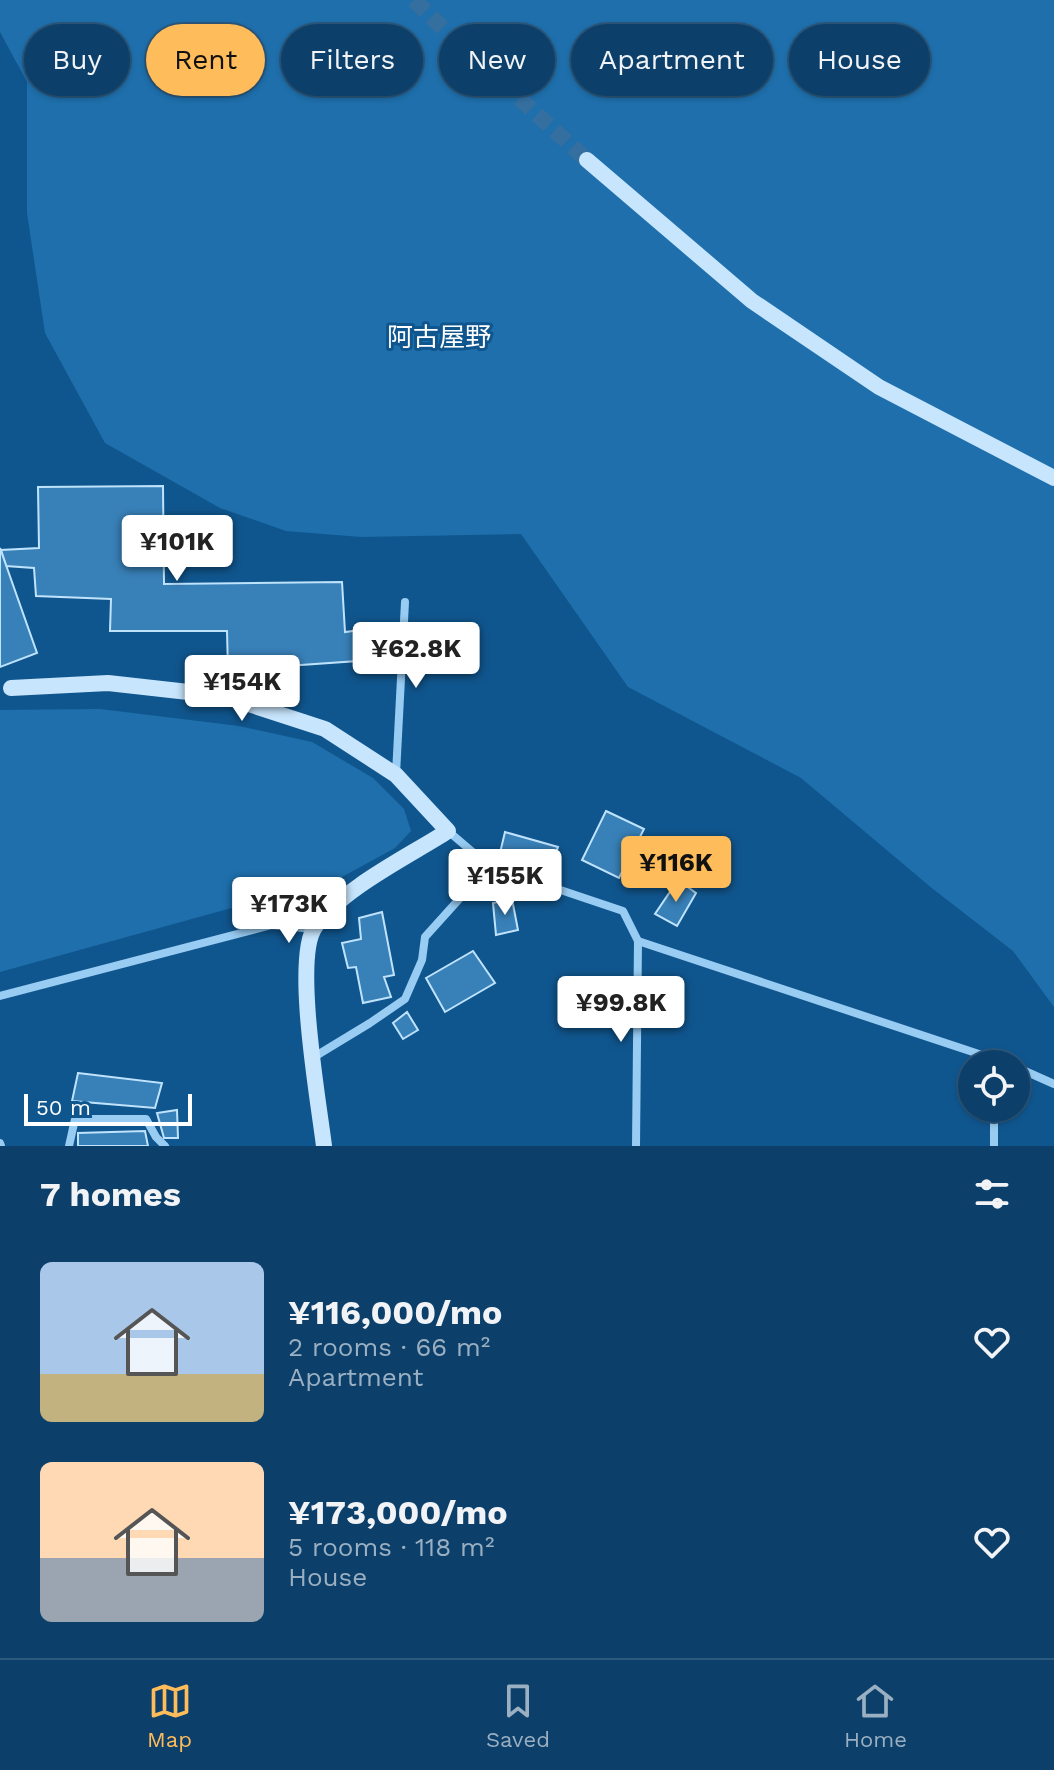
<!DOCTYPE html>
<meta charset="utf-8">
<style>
:root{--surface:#0c406a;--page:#1a4b72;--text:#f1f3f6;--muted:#9aafc1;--line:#2c597e;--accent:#ffbc5a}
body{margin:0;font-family:"Work Sans","Noto Sans JP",sans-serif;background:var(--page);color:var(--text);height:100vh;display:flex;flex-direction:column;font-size:30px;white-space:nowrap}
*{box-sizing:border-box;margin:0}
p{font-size:26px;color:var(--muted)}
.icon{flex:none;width:44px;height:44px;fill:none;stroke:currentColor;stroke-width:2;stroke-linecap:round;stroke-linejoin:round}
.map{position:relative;height:1146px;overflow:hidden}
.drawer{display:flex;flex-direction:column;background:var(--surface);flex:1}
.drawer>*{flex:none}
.guide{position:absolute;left:24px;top:24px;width:1006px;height:72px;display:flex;gap:16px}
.tools{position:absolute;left:958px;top:1050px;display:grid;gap:16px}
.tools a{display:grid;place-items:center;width:72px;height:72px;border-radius:50%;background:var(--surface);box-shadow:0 2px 6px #0004,0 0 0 2px var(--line);font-size:40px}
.scale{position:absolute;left:24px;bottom:20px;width:168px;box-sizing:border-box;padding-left:8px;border:4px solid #fff;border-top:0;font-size:22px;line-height:28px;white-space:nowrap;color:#fff;-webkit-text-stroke:6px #10568e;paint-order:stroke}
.price{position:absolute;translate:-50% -68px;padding:0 18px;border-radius:8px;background:#fff;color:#222;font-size:26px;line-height:52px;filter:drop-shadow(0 2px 4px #0008)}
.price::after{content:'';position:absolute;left:50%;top:48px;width:24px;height:18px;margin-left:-12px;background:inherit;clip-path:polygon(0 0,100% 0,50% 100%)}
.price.selected{background:var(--accent);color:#111}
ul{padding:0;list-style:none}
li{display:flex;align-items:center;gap:24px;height:200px;padding:0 40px}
li span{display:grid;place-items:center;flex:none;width:224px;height:160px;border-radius:12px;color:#555}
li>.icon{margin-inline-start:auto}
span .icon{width:96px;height:96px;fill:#fffc;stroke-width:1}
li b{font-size:34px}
h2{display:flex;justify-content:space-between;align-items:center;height:96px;padding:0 40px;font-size:34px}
.tag{padding:0 28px;border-radius:36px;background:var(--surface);box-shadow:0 2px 6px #0004,0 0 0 2px var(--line);font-size:28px;line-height:72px}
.tag.selected{background:var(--accent);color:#111}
.tabs{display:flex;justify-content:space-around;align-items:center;height:112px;border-top:2px solid var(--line);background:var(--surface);font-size:22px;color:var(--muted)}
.tabs a{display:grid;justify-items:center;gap:4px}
.tabs .selected{color:var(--accent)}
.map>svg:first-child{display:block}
.green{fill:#1e6fac}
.building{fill:#3880b8;stroke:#bfe3fd;stroke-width:2}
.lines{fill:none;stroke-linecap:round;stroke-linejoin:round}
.secondary-tunnel{stroke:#346f9f;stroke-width:16;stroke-dasharray:16 8;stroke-linecap:butt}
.street{stroke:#98ccf3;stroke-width:8}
.secondary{stroke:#c7e5fd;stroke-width:16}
.labels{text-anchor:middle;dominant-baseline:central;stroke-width:6;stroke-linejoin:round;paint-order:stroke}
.quarter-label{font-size:26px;fill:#fff;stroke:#10568e}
</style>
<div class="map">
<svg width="1054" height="1146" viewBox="0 0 1054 1146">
<rect width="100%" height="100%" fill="#10568e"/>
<!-- green -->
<g class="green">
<path d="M0,0H1054V1007L1013,951L933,889L801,778L628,687L521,534L361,537L286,531L220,508L105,443L45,333L27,213V82L0,32Z"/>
<path d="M100,709L239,726L312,742L373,778L404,809L411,831L395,848L340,878L0,972V710Z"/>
</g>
<!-- building -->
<g class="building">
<path d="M163,486L164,584L342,582L345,632L368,629L372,660L228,670L227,631H110L111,599L36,596L34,568L6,566L1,550L39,548L38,487Z"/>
<path d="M0,548L37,653L0,667Z"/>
<path d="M606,811L644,829L619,878L582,860Z"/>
<path d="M505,832L558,847L550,872L499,857Z"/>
<path d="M678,880L696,893L677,926L655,914Z"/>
<path d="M512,899L518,930L496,935L493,903Z"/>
<path d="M382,912L394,975L384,977L391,997L363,1003L356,967L348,968L342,943L361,939L359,918Z"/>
<path d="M473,951L495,983L445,1012L426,978Z"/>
<path d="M407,1012L418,1030L403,1039L393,1023Z"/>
<path d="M78,1073L162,1083L155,1108L72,1101Z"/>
<path d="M177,1110L178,1138H164L157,1113Z"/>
<path d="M145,1131L148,1146H78V1133Z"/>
</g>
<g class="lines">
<!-- secondary-tunnel -->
<path class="secondary-tunnel" d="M414,0L454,39L587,160"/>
<!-- street -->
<g class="street">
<path d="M396,774L405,602"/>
<path d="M448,831L489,866L623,911L638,941L636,1146"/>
<path d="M638,941L1009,1064"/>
<path d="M0,996L272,925L313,929"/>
<path d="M314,1057L370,1023L405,999L422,960L425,937L489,866"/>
<path d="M1016,1067L1054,1084"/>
<path d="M994,1108V1146"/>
<path d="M0,1143L1,1146"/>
<path d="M69,1146L75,1119H146L156,1137L165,1146"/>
</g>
<!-- secondary -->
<g class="secondary">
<path d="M587,160L752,301L879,387L1054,478"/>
<path d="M11,688L108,683L224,696L325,729L396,775L448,831C409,856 341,889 315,927C293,958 319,1104 324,1146"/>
</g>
</g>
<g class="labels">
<!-- quarter labels -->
<g class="quarter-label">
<text x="439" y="337">阿古屋野</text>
</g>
</g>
</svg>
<div class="tools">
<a><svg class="icon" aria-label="locate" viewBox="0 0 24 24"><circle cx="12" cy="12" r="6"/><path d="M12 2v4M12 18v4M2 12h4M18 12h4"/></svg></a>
</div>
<div class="scale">50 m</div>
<b class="price" style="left:177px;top:583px">¥101K</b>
<b class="price" style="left:416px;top:690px">¥62.8K</b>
<b class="price" style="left:242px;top:723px">¥154K</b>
<b class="price selected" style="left:676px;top:904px">¥116K</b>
<b class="price" style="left:505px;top:917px">¥155K</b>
<b class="price" style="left:289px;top:945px">¥173K</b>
<b class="price" style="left:621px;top:1044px">¥99.8K</b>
<div class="guide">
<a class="tag">Buy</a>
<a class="tag selected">Rent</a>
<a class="tag">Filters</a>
<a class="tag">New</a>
<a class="tag">Apartment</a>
<a class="tag">House</a>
</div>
</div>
<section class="drawer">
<h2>7 homes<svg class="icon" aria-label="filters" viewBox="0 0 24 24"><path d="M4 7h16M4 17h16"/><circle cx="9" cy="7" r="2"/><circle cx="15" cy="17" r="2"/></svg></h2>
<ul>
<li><span style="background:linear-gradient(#a9c7e8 70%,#c2b280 0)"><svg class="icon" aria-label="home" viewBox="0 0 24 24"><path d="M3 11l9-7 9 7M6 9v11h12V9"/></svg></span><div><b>¥116,000/mo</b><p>2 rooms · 66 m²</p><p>Apartment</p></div><svg class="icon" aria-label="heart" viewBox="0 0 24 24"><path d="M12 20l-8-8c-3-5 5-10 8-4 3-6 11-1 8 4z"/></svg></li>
<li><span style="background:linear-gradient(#ffd9b3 60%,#9aa5b1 0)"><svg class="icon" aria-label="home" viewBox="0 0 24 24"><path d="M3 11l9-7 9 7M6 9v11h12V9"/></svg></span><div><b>¥173,000/mo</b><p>5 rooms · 118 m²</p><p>House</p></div><svg class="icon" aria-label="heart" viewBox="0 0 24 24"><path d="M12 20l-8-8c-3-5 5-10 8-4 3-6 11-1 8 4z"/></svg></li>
</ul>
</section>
<nav class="tabs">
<a class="selected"><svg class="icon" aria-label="map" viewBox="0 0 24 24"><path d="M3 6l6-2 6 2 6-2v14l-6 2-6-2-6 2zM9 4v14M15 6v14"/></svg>Map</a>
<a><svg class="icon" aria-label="saved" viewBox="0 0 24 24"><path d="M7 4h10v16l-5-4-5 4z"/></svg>Saved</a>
<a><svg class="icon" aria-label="home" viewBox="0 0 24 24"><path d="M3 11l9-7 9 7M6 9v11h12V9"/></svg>Home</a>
</nav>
